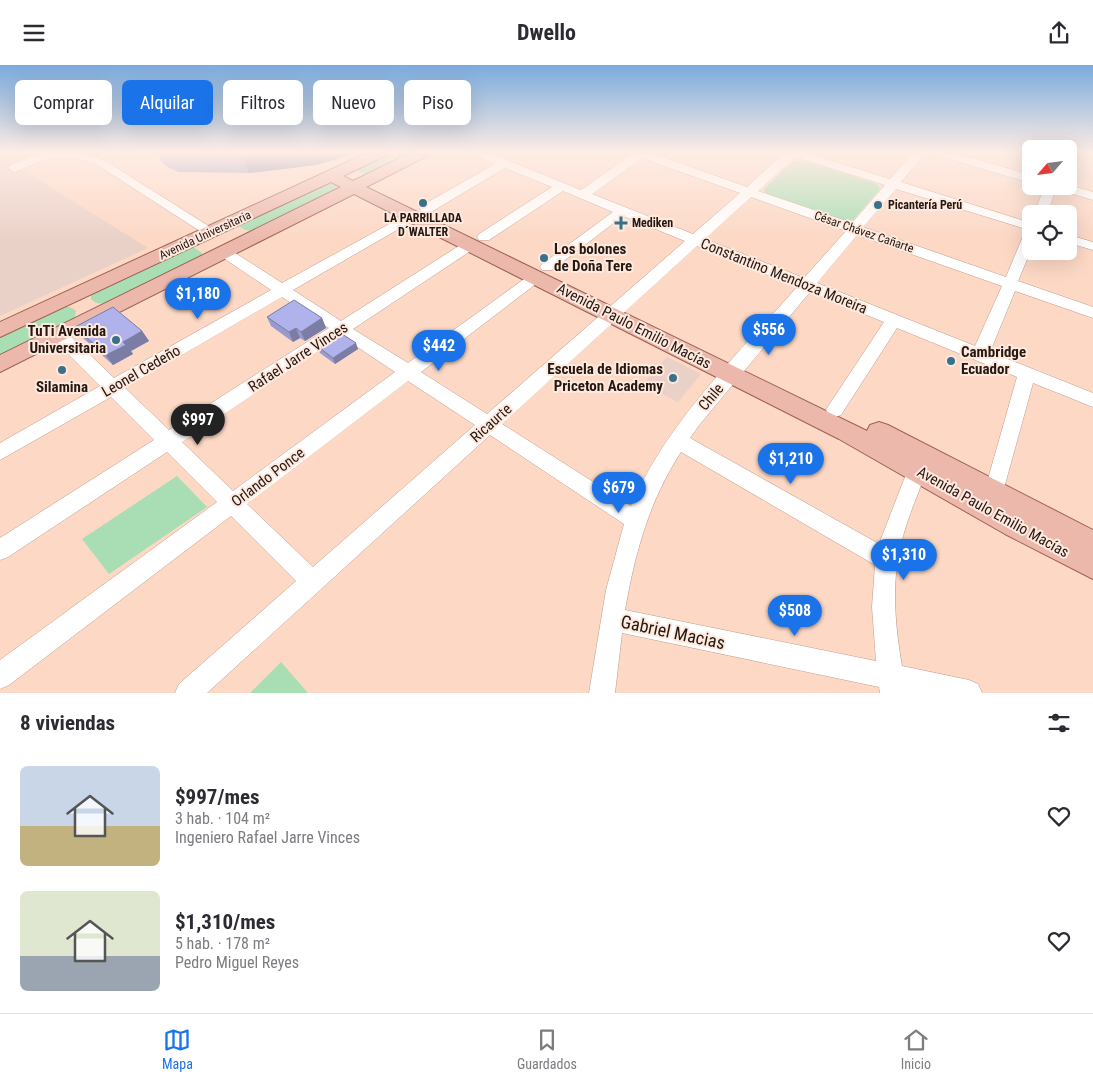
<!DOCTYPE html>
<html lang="es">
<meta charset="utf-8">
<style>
:root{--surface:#fff;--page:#f2f2f3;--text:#2b2b33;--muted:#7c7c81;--line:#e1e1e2;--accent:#1a73e8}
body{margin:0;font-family:"Roboto Condensed",sans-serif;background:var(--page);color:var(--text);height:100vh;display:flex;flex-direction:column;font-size:19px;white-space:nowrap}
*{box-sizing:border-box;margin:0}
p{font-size:16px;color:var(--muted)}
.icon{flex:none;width:28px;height:28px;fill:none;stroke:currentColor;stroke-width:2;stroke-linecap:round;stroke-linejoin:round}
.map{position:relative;height:628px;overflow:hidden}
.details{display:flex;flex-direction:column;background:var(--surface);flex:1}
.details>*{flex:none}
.guide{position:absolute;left:15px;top:15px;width:500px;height:45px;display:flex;gap:10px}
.needle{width:32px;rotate:242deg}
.fabs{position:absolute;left:1022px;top:75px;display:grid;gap:10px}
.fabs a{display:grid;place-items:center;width:55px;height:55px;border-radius:8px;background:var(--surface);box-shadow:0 5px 20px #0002;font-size:25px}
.price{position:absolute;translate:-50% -42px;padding:0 11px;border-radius:18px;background:var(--accent);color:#fff;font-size:16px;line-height:32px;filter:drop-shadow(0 1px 2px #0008)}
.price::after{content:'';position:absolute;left:50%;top:30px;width:15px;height:11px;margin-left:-8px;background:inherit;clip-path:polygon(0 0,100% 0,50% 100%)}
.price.current{background:#222;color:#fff}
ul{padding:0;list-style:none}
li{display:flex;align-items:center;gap:15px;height:125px;padding:0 20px}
li span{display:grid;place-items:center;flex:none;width:140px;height:100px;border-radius:8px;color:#555}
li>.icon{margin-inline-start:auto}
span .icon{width:60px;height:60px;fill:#fffc;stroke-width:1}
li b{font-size:21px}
h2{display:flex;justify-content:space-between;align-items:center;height:60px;padding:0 20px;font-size:21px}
.tag{padding:0 18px;border-radius:8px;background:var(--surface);box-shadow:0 5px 20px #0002;font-size:18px;line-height:45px}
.tag.current{background:var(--accent);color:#fff}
header{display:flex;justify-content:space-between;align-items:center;height:65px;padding:0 20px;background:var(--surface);font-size:22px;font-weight:700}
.tab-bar{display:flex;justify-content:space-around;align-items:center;height:70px;border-top:1px solid var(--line);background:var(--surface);font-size:14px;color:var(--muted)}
.tab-bar a{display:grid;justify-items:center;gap:2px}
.tab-bar .current{color:var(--accent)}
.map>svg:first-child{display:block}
.education{fill:#ead1c8}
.green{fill:#a9deb5}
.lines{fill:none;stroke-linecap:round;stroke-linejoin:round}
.minor-casing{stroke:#bf9d8c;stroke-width:1}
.major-casing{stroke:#9e6152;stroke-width:2}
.minor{fill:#fff;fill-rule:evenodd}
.major{fill:#ecb8ac;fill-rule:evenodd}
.wall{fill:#979aca}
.shaded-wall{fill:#7b7da4}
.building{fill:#b0b3eb;stroke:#7b7da4}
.poi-dot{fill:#37728a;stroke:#ffe9de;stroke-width:2}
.labels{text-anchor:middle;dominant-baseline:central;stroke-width:4;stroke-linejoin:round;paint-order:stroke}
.far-poi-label{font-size:12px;font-weight:bold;fill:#241811;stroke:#ffe9de;text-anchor:start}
.far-street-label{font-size:12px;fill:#241811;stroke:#ffe9de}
.poi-label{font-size:15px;font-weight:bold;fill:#241811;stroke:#ffe9de;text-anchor:start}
.street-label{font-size:15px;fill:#241811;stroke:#ffe9de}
.near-street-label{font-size:18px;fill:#241811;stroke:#ffe9de}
</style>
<header><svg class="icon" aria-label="menu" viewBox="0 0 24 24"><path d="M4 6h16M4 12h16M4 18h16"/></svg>Dwello<svg class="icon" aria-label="share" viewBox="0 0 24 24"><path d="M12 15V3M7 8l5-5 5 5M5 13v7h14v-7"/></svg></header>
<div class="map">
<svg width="1093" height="628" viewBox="0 0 1093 628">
<rect width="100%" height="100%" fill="#fcd8c5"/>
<!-- education -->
<g class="education">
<path d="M0,91L148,183L0,251Z"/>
<path d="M667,292L701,309L678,337L643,319Z"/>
</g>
<!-- green -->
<g class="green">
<path d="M389,87H416L368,109L359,107L358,104L360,101Z"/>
<path d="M794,96H805L874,118L879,121L880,124L853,155L849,157L768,130L765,127L764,124Z"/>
<path d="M325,118L337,120V125L252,166L245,165L239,161L240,159Z"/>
<path d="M193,182L202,188L201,191L113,236C105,238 97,241 91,234V230L97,224L187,183Z"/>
<path d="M64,242H70L76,246L75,252L67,260L0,293V269Z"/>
<path d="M177,411L207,442L109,509L82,474Z"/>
<path d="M281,597L308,628H249H250Z"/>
</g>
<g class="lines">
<defs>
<g id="minor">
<path d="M38,87H78L104,95L218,167L211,171L206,170L96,99L75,93H50L14,107L8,103L10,100L40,89Z"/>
<path d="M470,87H487L581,125L632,89L630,87H649L747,122L785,87H804L890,114L914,87H926L901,117L1031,158V185L1018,216L1093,242V253L1015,226L990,287L1093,328V342L1033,318L1001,434L994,437L987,434L984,428L1017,312L897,263L841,350L835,352L829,350L826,345L829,340L884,257L810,227L700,359L690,373L879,479L910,399L917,397L924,399L927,405C916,434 903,463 898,493C892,529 896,566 902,601L969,615L978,619L982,628H880L879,622L622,568L615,628H589L606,525L624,459L490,370L207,628H175L179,619L296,516L231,451L9,620L0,624V595L217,437L167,387L8,492L0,495V473L154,375L111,332L0,395V378L100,321L53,274L51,270L53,266L59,264L65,266L114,313L271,225L219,190L217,187L219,184H229L282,218L411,147L416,148L418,151L416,154L293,225L341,256L465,177H475L477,180L475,183L353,264L408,298L531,209H541L543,212L541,215L421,307L487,349L685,176L623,151L552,205H542L540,202L542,199L613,147L563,126L489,175H479L477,172L479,169L552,122L505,103L431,147H421L420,144L421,141L495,99ZM795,92L885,120L852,158L758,126ZM642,93L740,128L693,169L592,129ZM896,124L1029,165L1024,169L1006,212L863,162ZM751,132L846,166L804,213L705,174ZM857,170L1002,221L975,281L817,218ZM697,181L797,222C737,290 667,357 631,441L502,359ZM282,232L329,263L169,365L125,323ZM341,271L395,307L233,426L182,377ZM408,316L475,360L313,502L247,439ZM681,387L875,500L872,542L876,596L625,545C635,488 649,436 681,387Z"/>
<path d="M930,87H950L1031,110V118L932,89Z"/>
<path d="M1069,120L1093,127V135L1056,124L1047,149H1034L1045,121Z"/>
<path d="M1069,170L1093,177V185L1069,178Z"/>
</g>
<path id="major" d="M369,87H389L387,90L343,111L353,116L412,87H431L429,90L366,122L867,366L870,360L879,357L888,360L1093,465V514L1005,469L839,374L354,129L0,307V290L341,122L331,117L0,272V257Z"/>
</defs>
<!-- minor casing -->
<use href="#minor" class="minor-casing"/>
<!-- major casing -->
<use href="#major" class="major-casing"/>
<!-- minor -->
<use href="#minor" class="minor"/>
<!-- major -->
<use href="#major" class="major"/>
</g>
<!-- wall -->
<g class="wall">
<path d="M158,87H359L316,100L249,108L179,107L169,103L162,97Z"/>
<path d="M267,252L322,253L326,263L305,276L300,273L293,277L271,261Z"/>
<path d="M75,262L142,266L149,276L131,286L133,289L113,300L82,272Z"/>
<path d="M317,281L358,284L335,299L320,288Z"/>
</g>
<!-- shaded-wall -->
<g class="shaded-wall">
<path d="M285,87H359L316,100L249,108L243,92Z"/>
<path d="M322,253L326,263L305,276L301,267Z"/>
<path d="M296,263L300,273L293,277L289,267Z"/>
<path d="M142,266L149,276L131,286L133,289L113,300L106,290L123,277Z"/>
<path d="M356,278L358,284L335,299L333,293Z"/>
</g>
<!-- building -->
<g class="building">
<path d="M162,87H285L243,92L171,91Z"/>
<path d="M294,235L322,253L301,267L296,263L289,267L267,252Z"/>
<path d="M113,242L142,266L123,277L126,280L106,290L75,262Z"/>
<path d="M339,267L356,278L333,293L317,281Z"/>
</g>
<!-- sky -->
<linearGradient id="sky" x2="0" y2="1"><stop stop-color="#7aaadc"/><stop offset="0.5" stop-color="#feede5"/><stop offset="1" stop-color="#feede5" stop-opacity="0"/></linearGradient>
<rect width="1093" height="175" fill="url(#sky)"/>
<!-- markers -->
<g class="poi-dot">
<circle cx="423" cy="138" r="5"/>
<circle cx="878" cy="140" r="5"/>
<path d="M618.5 150.5h5v5h5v5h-5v5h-5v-5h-5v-5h5z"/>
<circle cx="544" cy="193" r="5"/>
<circle cx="116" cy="275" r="5"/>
<circle cx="951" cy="296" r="5"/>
<circle cx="62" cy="305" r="5"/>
<circle cx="673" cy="313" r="5"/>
</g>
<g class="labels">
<!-- far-poi labels -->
<g class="far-poi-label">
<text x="888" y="140">Picantería Perú</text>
<text x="423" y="153" text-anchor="middle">LA PARRILLADA<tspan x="423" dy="14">D´WALTER</tspan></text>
<text x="632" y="158">Mediken</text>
</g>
<!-- far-street labels -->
<g class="far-street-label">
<text transform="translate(864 167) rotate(19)">César Chávez Cañarte</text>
<text transform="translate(205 170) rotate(-25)">Avenida Universitaria</text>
</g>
<!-- poi labels -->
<g class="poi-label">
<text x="554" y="184">Los bolones<tspan x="554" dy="17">de Doña Tere</tspan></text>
<text x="106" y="266" text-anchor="end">TuTi Avenida<tspan x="106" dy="17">Universitaria</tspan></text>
<text x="961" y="287">Cambridge<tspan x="961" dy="17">Ecuador</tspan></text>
<text x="663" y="304" text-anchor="end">Escuela de Idiomas<tspan x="663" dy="17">Priceton Academy</tspan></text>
<text x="62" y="322" text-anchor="middle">Silamina</text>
</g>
<!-- street labels -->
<g class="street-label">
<text transform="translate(784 211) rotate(22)">Constantino Mendoza Moreira</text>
<text transform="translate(634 261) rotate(27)">Avenida Paulo Emilio Macías</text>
<text transform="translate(298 292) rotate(-33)">Rafael Jarre Vinces</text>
<text transform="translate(141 306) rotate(-30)">Leonel Cedeño</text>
<text transform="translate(711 332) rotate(-50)">Chile</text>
<text transform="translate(491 358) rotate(-42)">Ricaurte</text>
<text transform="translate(268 412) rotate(-37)">Orlando Ponce</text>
<text transform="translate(993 447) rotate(29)">Avenida Paulo Emilio Macías</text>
</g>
<!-- near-street labels -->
<g class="near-street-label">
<text transform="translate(673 567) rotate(12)">Gabriel Macias</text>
</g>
</g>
</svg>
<div class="fabs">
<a><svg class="needle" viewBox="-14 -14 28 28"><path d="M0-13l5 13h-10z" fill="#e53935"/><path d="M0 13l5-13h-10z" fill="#7c7c81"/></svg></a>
<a><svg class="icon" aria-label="locate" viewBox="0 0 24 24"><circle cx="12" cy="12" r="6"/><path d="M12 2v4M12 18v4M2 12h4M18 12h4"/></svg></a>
</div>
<b class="price" style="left:198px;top:255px">$1,180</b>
<b class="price" style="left:769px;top:291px">$556</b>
<b class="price" style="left:439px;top:307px">$442</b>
<b class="price current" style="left:198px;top:381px">$997</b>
<b class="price" style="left:791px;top:420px">$1,210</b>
<b class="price" style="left:619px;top:449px">$679</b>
<b class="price" style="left:904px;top:516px">$1,310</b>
<b class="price" style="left:795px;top:572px">$508</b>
<div class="guide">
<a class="tag">Comprar</a>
<a class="tag current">Alquilar</a>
<a class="tag">Filtros</a>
<a class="tag">Nuevo</a>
<a class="tag">Piso</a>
</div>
</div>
<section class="details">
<h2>8 viviendas<svg class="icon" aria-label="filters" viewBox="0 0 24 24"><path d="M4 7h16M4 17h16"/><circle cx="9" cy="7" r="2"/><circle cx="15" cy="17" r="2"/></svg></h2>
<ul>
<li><span style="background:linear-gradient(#c9d6e8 60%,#c2b280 0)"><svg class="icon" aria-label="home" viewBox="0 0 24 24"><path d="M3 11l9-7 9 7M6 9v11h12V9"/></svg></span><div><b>$997/mes</b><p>3 hab. · 104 m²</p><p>Ingeniero Rafael Jarre Vinces</p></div><svg class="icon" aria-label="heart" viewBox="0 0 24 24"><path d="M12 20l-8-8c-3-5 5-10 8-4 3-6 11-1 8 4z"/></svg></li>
<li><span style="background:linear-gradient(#dfe7d0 65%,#9aa5b1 0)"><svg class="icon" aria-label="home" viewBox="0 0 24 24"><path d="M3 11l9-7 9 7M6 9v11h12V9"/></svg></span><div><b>$1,310/mes</b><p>5 hab. · 178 m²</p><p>Pedro Miguel Reyes</p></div><svg class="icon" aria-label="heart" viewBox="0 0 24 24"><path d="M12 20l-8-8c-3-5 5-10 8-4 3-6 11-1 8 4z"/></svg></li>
</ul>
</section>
<nav class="tab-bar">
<a class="current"><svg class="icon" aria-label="map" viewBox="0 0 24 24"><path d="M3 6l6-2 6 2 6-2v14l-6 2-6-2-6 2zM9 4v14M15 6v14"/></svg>Mapa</a>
<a><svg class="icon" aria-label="saved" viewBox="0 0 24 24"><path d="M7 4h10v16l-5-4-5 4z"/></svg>Guardados</a>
<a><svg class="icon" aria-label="home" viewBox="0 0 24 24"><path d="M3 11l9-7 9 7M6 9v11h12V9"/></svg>Inicio</a>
</nav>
